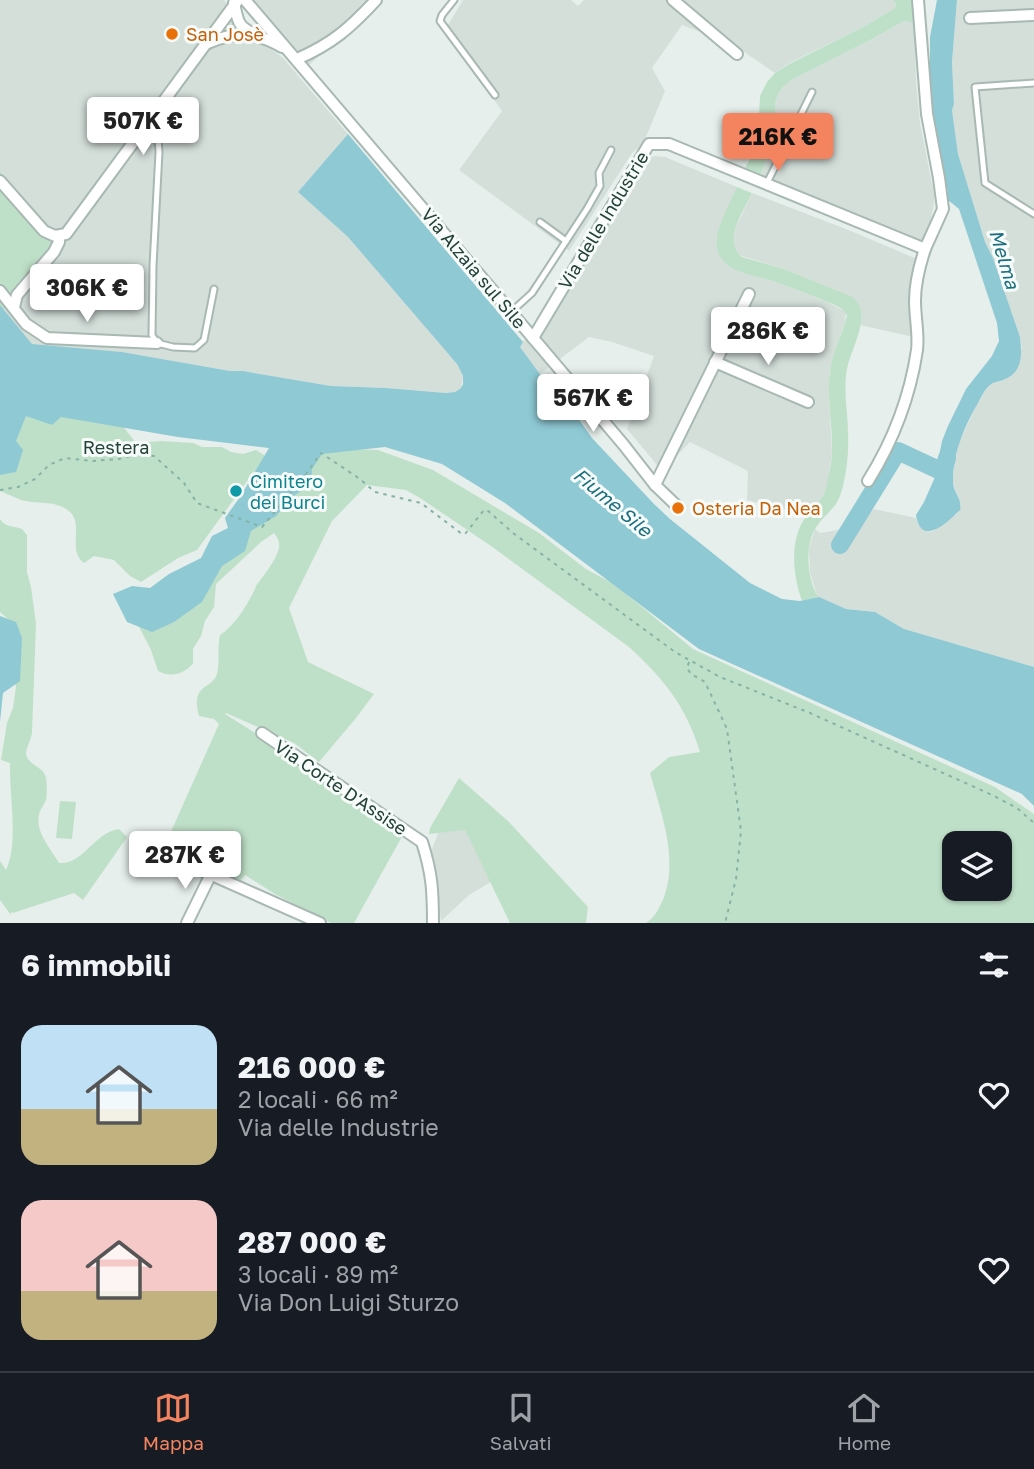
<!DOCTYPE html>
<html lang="it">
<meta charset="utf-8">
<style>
:root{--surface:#171b24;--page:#20242c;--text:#f1f3f6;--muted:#9ea1a6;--line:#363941;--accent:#f4845f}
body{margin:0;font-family:"Golos Text",sans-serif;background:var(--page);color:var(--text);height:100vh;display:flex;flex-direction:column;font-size:26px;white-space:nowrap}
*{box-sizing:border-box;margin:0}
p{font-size:23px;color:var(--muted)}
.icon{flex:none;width:38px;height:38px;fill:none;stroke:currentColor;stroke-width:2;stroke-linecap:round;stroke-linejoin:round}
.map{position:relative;height:923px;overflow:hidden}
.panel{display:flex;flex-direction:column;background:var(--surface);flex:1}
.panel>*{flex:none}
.fabs{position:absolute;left:942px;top:831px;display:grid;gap:14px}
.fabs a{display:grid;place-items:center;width:70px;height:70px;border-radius:14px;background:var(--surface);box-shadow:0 2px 5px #0004;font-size:35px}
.price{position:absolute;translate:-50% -60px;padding:0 16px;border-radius:7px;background:#fff;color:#222;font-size:23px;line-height:46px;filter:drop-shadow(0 2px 4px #0008)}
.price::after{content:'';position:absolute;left:50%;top:42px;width:21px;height:16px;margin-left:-10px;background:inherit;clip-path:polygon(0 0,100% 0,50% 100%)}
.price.on{background:var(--accent);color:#111}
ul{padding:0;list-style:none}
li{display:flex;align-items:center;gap:21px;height:175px;padding:0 21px}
li span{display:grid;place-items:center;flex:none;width:196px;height:140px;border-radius:21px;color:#555}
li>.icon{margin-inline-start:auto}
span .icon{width:84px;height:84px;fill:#fffc;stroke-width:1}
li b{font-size:30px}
h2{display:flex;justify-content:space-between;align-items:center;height:84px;padding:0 21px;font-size:30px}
.tabs{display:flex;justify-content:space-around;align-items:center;height:98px;border-top:2px solid var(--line);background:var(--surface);font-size:19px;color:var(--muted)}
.tabs a{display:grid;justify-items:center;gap:4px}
.tabs .on{color:var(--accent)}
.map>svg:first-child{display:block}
.built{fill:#d4dfda}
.green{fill:#bfe0c8;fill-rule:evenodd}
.water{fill:#8ec9d4}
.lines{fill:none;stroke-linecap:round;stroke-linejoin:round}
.river{stroke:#8ec9d4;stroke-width:18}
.lane-casing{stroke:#a8b8b2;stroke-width:9}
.street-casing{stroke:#a8b8b2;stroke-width:14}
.path{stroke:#86b3a5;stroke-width:2;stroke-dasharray:3.5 5;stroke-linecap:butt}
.lane{stroke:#fff;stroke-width:5}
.street{stroke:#fff;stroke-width:10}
.food-dot{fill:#e8710a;stroke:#f7fbf9;stroke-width:2.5}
.culture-dot{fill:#0f9aa8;stroke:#f7fbf9;stroke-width:2.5}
.labels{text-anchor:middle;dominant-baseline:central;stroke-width:6;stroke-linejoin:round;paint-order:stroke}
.food-label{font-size:18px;fill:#c56008;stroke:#f7fbf9;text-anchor:start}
.street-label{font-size:18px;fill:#24423a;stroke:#f7fbf9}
.culture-label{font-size:18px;fill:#0d838f;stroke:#f7fbf9;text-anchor:start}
.water-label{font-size:19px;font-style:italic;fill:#1c6f80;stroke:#f7fbf9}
</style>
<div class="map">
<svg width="1034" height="923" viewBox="0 0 1034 923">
<rect width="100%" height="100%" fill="#e6efeb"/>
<!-- built -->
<g class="built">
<path d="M0,0H224L231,10L266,45L283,58L348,134L298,192L348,237L457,364L463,377L461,388L454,392L446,393L386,388L331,386L243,371H230L122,352L30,344L4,310L22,283L58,237L0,171Z"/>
<path d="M249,0H376L357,21L308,66Z"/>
<path d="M463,0H571L578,6L584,0H893L896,4L895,8L865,26L791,62L775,73L731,43L682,25L652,68L665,91L643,144L632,153L569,251L459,170L502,111L445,30Z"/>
<path d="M957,0H1034V667L904,629L875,612L846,609L818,597L816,593L810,572L809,549L815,529L820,533L849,528L874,509L916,518L918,524L931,532L935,530L958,513L961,505L955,490L952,479L958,445L976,406L985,391L993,382L1002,381L1022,348L1020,337L993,258L985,242L958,154L952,110L954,104L952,62Z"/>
<path d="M904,21L918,24L915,36L916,82L920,123L934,194V203L929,229L923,248L758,180L773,145L776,128L775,103L779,92L784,86L791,80L874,38Z"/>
<path d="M655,156L665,157L737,187L718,235L719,253L725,263L741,272L777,282L829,303L846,312L845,322L833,357L829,374V399L832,453L827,487L820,502L807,515L747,500L748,471L690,442L662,471L627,429L654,356L612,342L589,337L540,374L519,347L536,325L643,162L647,158Z"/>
<path d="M752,193L851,231L917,259L919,264L921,314L918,338L860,325L862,318L851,296L784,269L739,255L734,248V237L736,227Z"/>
<path d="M443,821L464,827L494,880L469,895L441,921L432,849Z"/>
</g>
<!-- green -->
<g class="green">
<path d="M893,0H923L918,24L904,21L874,38L791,80L784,86L779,92L775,103L776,128L773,145L758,180L742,174L753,153L758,136L760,96L767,82L775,73L791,63L865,26L895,8L896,4Z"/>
<path d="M0,171L59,237L22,283L4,310L0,305Z"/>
<path d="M737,187L752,193C744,210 722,242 742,257L784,269L851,296C875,312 851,347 847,369C843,391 848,412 848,433C849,451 847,469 843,486C837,510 830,508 817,526C804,544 807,579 818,597L802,601C793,576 789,541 805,518C814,506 825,499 827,483C829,473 832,462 832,451C833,424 826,398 830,371C832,352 843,334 847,315C842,306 829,303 820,299C806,294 793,288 779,283C755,274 712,274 717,237C720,220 730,202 737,187Z"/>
<path d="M60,412C81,421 99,424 122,425L136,443L162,441L193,443L202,447H222L231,452L243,454L256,450L264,455V461L253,473L197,550L178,558L141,582L130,576L114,560L94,556L84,563C67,551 84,525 70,512C55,499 38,505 21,500C14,497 7,494 0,491V474H6L13,459L9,416Z"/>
<path d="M345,449L378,450L433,470L539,533L586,569L614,584L693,649L995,787L1034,814V923H646C655,917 657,912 662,902C680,861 661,813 650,773L669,757L700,752C686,706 664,679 629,647L491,546L420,498L406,490L367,485L332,521L289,608L308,662L374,694L356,718L319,762L294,743L226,713L225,714L298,760L296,765L404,833L354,923H331L275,894L245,875L241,880L204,865L165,845L219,724L214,719L199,716C190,683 212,690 217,674C220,661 217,648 220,635C235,625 246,607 254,591C256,587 256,585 259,582C266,572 276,560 279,548C280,542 278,538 274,533L261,542L216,584L214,607L205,621L201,636L193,649V664C183,674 171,678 158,671L151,650L137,623L158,619L301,453ZM954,844H999V889H954Z"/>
<path d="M0,519C4,527 15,526 22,529L27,535V572L31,587L36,624L32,733C31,740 26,748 26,754C28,766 44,766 46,778C47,783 47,794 46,800C44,805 40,809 39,815C35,832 51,849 59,863C84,865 93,833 119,829L127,837L83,900L74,893L13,913L11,912V915L0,900V861L6,870C19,842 9,795 10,763L1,760L7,723L13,708L16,687L11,666L14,630L8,619L0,612Z"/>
<path d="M459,778L508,821L588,907L586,923H510L465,830L429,834L430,828Z"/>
<path d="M60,801L76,802L72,839L56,838Z"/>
</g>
<!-- water -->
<g class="water">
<path d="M937,0H957L952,62L954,104L952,110L958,154L985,242L993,258L1020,337C1022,353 1023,372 1005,379C1000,382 994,381 990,385C985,389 981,397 978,403C965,425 953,453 953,480C952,492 963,499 960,510C948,522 921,548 916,515L924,502L935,477L942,441L948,426L966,389L992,356L999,341L997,323L959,209L948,200V193L934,121L930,81V37Z"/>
<path d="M348,134L523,342L520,347L542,377L580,421L592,438L654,504L670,519L750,583L782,599L800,601L819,597L846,609L875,612L904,629L1034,667V806L1022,794L699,649L505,503L442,464L385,447L322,454L312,469L311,484L292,497L276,516L251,531L245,551L222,566L202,602L174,622L152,632L127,622L113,594L132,586L150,588L169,574L201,558L212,536L228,528L225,518L240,497L269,448L178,437L61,417L52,425L26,416L16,441L23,450L16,472L0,475V305L32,344L122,352L230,371H243L331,386L386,388L446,393L455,392L461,388L463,384V376L457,364L348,237L298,192Z"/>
<path d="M0,616L16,622L22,638L20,681L3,693L0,722Z"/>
</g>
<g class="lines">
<!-- river -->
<path class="river" d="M840,545L898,451L943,472L947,458"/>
<defs>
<g id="lane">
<path d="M454,0L442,15L440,21L495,95"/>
<path d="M1034,83L975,87L985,183L1034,214"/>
<path d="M156,114L159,152L153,266L152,335L157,343L173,347L195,348L204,340L214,289"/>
<path d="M766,185L812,92"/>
<path d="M540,222L566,241"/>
<path d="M511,312L532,293L587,209L600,186L599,173L611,150"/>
</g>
<g id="street">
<path d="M245,0L511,312L623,444L655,485L678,507"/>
<path d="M673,0L737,54"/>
<path d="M234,3C238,21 237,26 254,34"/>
<path d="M970,18L1034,15"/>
<path d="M208,43C235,31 257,32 282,47"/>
<path d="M297,59C332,44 350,28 376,0"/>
<path d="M0,181L44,231L55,236L66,234L238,0"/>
<path d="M0,291L26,324L47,338L157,343"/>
<path d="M14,307L17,295L54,252L59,242V236"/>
<path d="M533,338L649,144H669L925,249L943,209L939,178L927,114L918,0"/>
<path d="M715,362L808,402"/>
<path d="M868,481C893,441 910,397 917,350C919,334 915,318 915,301C915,283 919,267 925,249"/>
<path d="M655,485L749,294"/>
<path d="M262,733L422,842C432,873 433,891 433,923"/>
<path d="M178,860L320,923"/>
<path d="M187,923L211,874"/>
</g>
</defs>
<!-- lane casing -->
<use href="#lane" class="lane-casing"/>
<!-- street casing -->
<use href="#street" class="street-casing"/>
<!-- path -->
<g class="path">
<path d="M0,490L18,487L35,479L49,465L65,458L92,461L119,459L135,455L154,456L184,483L197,503L262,527L303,478L321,453L360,479L375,492L421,503L462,534H465L484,510H487L513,533L675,652L720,677L810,713L992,795L1017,808L1034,823"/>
<path d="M689,662L687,668L691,674L705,682L727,729L741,831L736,879L725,923"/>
</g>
<!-- lane -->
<use href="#lane" class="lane"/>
<!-- street -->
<use href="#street" class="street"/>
</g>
<!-- markers -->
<g class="food-dot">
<circle cx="172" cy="34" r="7"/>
<circle cx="678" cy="508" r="7"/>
</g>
<circle class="culture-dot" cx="236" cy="491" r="7"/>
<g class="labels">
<!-- food labels -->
<g class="food-label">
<text x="186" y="34">San Josè</text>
<text x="692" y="508">Osteria Da Nea</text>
</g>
<!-- street labels -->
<g class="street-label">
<text transform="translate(603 220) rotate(-59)">Via delle Industrie</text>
<text transform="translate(474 268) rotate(50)">Via Alzaia sul Sile</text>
<text x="116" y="447">Restera</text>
<text transform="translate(341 787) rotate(34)">Via Corte D'Assise</text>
</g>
<!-- culture labels -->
<g class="culture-label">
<text x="250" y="481">Cimitero<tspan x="250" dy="21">dei Burci</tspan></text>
</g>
<!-- water labels -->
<g class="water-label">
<text transform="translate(1005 259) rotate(73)">Melma</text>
<text transform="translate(613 502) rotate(40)">Fiume Sile</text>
</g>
</g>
</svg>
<div class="fabs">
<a><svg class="icon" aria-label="layers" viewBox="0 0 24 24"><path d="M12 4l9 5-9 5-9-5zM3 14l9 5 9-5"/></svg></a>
</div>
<b class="price" style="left:143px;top:157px">507K €</b>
<b class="price on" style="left:778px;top:173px">216K €</b>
<b class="price" style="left:87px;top:324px">306K €</b>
<b class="price" style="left:768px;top:367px">286K €</b>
<b class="price" style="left:593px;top:434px">567K €</b>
<b class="price" style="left:185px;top:891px">287K €</b>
</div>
<section class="panel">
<h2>6 immobili<svg class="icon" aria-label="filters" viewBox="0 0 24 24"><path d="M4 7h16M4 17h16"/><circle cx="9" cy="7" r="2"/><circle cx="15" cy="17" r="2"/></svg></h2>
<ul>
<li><span style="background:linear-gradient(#bfe0f5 60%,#c2b280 0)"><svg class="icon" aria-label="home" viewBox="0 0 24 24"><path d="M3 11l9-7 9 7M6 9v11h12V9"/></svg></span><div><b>216 000 €</b><p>2 locali · 66 m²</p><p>Via delle Industrie</p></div><svg class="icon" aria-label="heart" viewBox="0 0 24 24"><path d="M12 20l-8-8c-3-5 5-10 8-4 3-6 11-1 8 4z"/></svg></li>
<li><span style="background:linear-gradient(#f6c9c9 65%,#c2b280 0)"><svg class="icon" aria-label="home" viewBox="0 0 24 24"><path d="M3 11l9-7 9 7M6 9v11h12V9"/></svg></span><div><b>287 000 €</b><p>3 locali · 89 m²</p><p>Via Don Luigi Sturzo</p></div><svg class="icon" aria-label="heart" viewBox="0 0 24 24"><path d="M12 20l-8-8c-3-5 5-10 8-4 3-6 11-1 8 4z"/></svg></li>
</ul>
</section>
<nav class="tabs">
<a class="on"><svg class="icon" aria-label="map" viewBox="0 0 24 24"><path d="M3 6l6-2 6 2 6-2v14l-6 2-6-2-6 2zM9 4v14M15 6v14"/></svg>Mappa</a>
<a><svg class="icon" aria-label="saved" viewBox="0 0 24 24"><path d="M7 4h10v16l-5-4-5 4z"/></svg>Salvati</a>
<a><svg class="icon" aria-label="home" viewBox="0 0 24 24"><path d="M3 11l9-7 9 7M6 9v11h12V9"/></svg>Home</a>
</nav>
